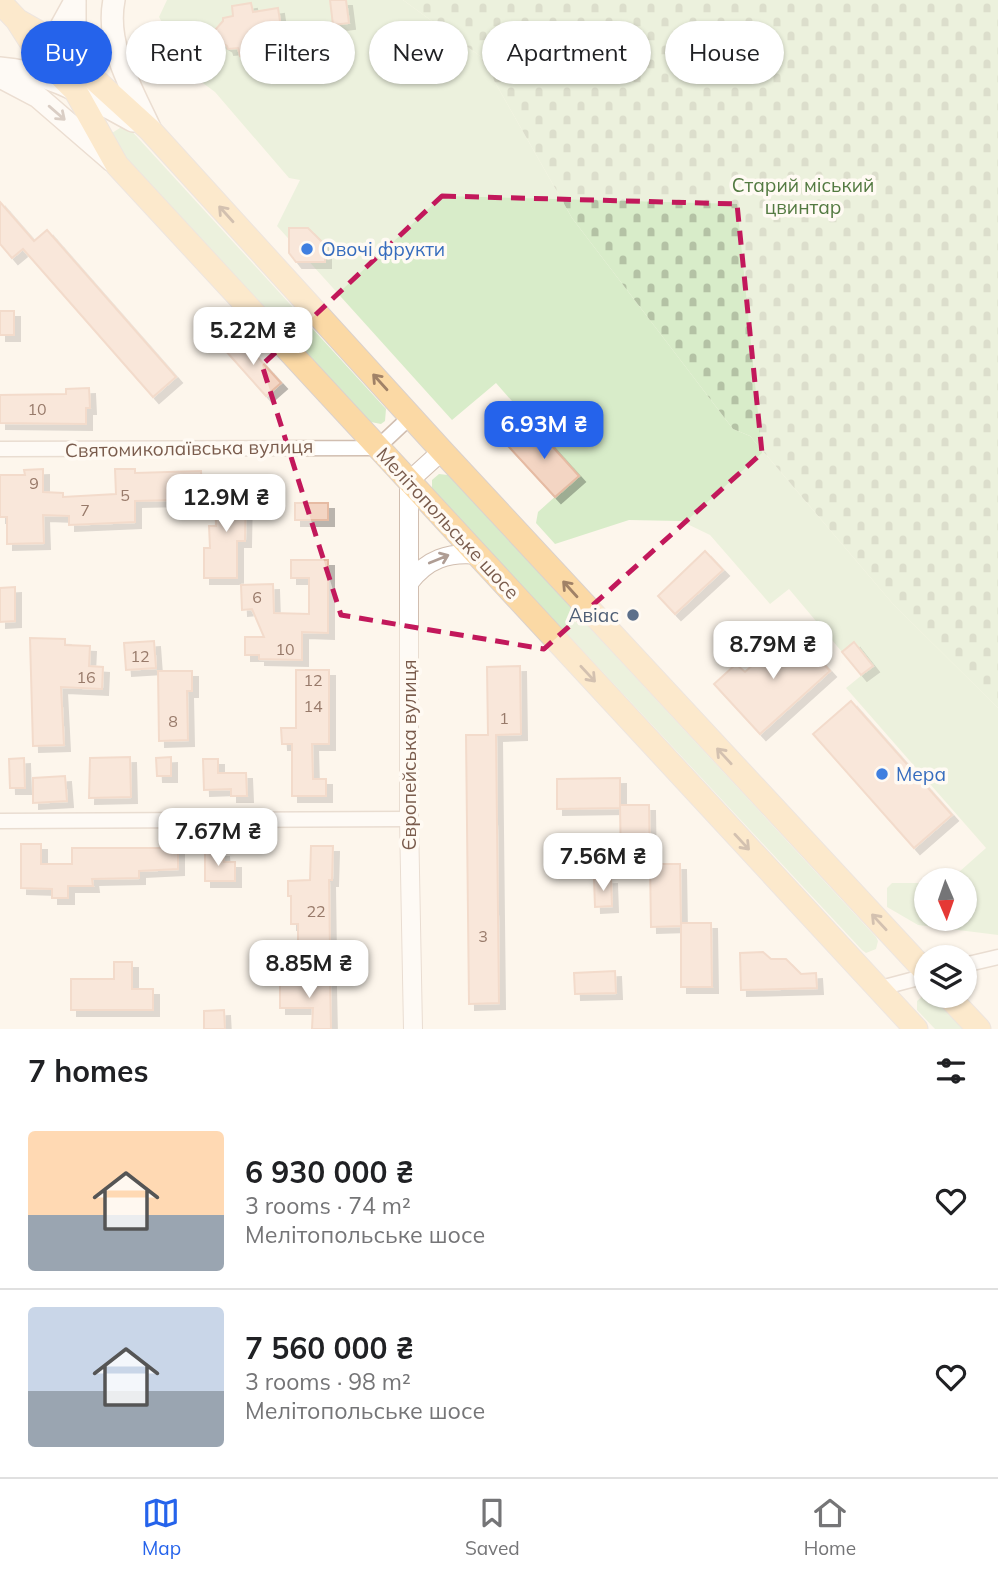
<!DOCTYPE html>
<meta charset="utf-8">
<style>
:root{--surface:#fff;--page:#f2f2f2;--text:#202124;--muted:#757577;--line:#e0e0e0;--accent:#2563eb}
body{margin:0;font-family:Mulish,sans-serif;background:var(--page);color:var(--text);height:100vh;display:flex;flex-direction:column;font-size:26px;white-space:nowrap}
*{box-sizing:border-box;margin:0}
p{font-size:23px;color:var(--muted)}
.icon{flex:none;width:38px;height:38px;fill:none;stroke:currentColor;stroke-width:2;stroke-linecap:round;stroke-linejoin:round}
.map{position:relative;height:1029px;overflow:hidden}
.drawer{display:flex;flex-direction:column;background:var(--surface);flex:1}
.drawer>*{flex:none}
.hud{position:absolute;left:21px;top:21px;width:957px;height:63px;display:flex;gap:14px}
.needle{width:46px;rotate:178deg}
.fabs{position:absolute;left:914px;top:868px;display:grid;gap:14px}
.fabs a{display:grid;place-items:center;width:63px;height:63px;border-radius:50%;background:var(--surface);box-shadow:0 2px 5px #0004;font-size:35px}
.price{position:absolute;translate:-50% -60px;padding:0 16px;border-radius:14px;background:#fff;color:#222;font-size:23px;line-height:46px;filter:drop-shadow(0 2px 4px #0008)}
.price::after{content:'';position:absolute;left:50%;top:42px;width:21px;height:16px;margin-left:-10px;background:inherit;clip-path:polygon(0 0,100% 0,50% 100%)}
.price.selected{background:var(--accent);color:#fff}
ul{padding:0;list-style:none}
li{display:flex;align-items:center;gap:21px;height:175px;padding:0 28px}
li+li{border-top:2px solid var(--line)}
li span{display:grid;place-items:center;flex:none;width:196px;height:140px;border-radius:7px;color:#555}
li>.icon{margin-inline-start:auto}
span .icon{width:84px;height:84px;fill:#fffc;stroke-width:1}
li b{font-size:30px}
h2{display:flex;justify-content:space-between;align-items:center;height:84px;padding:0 28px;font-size:30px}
.tag{padding:0 24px;border-radius:32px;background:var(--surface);box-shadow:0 2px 5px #0004;font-size:24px;line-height:63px}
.tag.selected{background:var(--accent);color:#fff}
.tabs{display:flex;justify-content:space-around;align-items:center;height:98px;border-top:2px solid var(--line);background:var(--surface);font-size:19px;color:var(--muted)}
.tabs a{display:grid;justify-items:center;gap:4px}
.tabs .selected{color:var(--accent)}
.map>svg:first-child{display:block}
.grass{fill:#d8ecc9}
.cemetery{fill:url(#cemetery-stones)}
.building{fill:#f3d5c3;stroke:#e6bba3;stroke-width:2;filter:url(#shadow)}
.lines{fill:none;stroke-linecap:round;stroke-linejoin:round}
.minor-casing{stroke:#d1beb0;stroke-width:17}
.tertiary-casing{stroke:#d1beb0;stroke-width:20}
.secondary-casing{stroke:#d6c0b0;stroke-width:24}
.primary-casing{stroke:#dad1cd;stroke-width:25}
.minor{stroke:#fff;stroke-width:14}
.tertiary{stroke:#fff;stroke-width:18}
.secondary{stroke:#fff;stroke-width:21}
.primary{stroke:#fbd9a5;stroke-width:23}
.oneway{stroke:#af9d94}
.oneway2{stroke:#a18267}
.marked{fill:none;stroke:#c2185b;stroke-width:5;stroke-dasharray:14 9;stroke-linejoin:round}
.shop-dot{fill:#3f7fe0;stroke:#fffaf3;stroke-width:2.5}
.service-dot{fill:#5c6f8a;stroke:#fffaf3;stroke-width:2.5}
.labels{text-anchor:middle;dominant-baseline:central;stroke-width:7;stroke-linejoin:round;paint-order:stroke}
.number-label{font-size:16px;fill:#987a6a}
.park-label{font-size:19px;fill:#537a41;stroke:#fffaf3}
.shop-label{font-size:19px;fill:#366cbe;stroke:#fffaf3;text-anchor:start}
.street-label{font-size:19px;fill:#7a5c4d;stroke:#fffaf3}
.service-label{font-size:19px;fill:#4e5e75;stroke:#fffaf3;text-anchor:end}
</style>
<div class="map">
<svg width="998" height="1029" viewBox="0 0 998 1029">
<defs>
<pattern id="cemetery-stones" width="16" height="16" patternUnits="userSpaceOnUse" patternTransform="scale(1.75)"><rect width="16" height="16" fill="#d8ecc9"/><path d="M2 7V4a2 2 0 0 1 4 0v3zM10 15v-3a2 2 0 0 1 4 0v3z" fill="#b4c2a5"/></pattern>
<filter id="shadow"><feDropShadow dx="6" dy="6" stdDeviation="0" flood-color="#0004"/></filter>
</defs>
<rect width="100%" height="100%" fill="#fdf6ec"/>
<!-- grass -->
<g class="grass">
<path d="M167,0H403L480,56L572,218L733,429L750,436L893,604L998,708V935L918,925L887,907V888L892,883H925L926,919H964V880H950L986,848L846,688L873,666L854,642L842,652L789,589L770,604L710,535L681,521L629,520L555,544L536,523L538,512L578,476L496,383L452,420L277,226L300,180L289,178L215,92L192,75L159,17Z"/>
<path d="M123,126L128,127L386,409L385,421L381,424L371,422L112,142V133Z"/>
<path d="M439,474L448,475L876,937L878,941L876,949L866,953L862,950L432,489V480Z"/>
<path d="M924,995L933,996L964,1029H935L917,1010V1001Z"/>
</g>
<!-- cemetery -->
<path class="cemetery" d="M403,0H998V708L893,604L750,436L733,429L572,218L480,56Z"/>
<!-- building -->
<g class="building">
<path d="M330,0H346L349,23L333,25Z"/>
<path d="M251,3L253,12L278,8L283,41L258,46L259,52L240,56L238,48L228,49L227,46L217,40L215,30L223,21V18L233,16L232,6Z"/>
<path d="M0,202L34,241L47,230L176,377L153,397L23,249L12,258L0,244Z"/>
<path d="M289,228H308L325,245V262H296L289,253Z"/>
<rect x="0" y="311" width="14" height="24"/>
<path d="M239,337L281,383L266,396L225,350Z"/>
<path d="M89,388L90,408H86V424L0,423V395L66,394V389Z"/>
<path d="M533,425L579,476L555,497L509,447Z"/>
<path d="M43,469V492L63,493V497L116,494L115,469H135V473L201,471L202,488L175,490L176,500L135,501V522L69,525V516L43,515L44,543L7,544V517H0V475H25L24,470Z"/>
<path d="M246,487L245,541H237V578H204V548H210L209,526H216L215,489Z"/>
<rect x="295" y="503" width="33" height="17"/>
<path d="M705,551L723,570L675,614L658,596Z"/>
<path d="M291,560H328V633L302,632V660L259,659V655H245V637H264L252,609L242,610L241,585L273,584L274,613L309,614V578H291Z"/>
<path d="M15,587V621L0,622V588Z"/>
<path d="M792,629L830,671L760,734L714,684L736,664L745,672Z"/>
<path d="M30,638L65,639V645L90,646L89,666L103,667L102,689L61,687L64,745L33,746Z"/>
<path d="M154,641L156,668L126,670L124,643Z"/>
<path d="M854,642L873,666L861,675L842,652Z"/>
<path d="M520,666L521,734L496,735L499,1003L469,1004L466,735H488L487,667Z"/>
<path d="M296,670H329V744H312L313,779H326V796H292V744H282L281,728H296Z"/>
<path d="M158,671H192V691H187L188,740L159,741Z"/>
<path d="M851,701L952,815L914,848L813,734Z"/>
<path d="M130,757L131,797L89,798L90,758Z"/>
<path d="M171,757V776H157L156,758Z"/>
<path d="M24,758L25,788H10L9,759Z"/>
<path d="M203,759H218V773H246L247,796H231V789L204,790Z"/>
<path d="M65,776L67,801L33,803V778Z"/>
<path d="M620,778V808L557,809V779Z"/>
<path d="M620,805H649L650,866L621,867Z"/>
<path d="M21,844H41V864H72V848H178V869L139,871V878L92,879L93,886H68V898H52V889L21,888Z"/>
<path d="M311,846H333L332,880H329L330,953H298V924H291V896H288V881L310,880Z"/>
<path d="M205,851H223L224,862H235V881H205Z"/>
<path d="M650,864H680L681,926L651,927Z"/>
<path d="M611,878L612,906L595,907L594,879Z"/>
<path d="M681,923H711L712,987H681Z"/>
<path d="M763,952L771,959H786L801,974L816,973L817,988L741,990L740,953Z"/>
<path d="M114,962H132V989H153V1010H71V979H114Z"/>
<path d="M615,971L616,993L575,994L574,973Z"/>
<path d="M330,981L331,1029H312L313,1008H280V982Z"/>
<path d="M224,1010L225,1029H204V1011Z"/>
</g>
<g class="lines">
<defs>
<g id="minor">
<path d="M0,449L377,448L410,417"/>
<path d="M0,821L409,819"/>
<path d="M964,965L998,957"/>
<path d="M877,989L926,976"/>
</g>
<g id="tertiary">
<path d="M409,583C427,559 448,552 478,555"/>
<path d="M413,1029L409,819V481L442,451"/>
</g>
<g id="secondary">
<path d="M114,0C105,45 132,89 150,128"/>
<path d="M40,50L59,30L75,1"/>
<path d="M0,68C48,71 92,99 133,121"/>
<path d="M75,74V4"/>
<path d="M0,77L38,97L112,161"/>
</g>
<g id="primary">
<path d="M0,2L17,20L38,53L75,90L117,165L916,1029"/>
<path d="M20,22L50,39L150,130L442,451L926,972"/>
<path d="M948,996L979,1029"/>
</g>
</defs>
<!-- minor casing -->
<use href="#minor" class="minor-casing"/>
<!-- tertiary casing -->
<use href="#tertiary" class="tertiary-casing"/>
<!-- secondary casing -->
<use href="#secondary" class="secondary-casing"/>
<!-- primary casing -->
<use href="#primary" class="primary-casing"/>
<!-- minor -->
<use href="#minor" class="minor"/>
<!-- tertiary -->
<use href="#tertiary" class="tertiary"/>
<!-- secondary -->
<use href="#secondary" class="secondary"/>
<!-- primary -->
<use href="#primary" class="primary"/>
</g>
<!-- one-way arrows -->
<defs><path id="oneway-shaft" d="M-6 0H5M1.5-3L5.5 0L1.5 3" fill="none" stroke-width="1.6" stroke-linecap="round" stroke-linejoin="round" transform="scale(1.75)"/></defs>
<g class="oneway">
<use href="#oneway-shaft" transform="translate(57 113) rotate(41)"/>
<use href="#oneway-shaft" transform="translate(439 559) rotate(-22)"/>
</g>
<g class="oneway2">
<use href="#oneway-shaft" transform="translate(226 214) rotate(-132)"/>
<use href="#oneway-shaft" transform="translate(380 382) rotate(-132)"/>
<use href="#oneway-shaft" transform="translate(570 589) rotate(-132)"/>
<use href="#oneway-shaft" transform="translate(588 674) rotate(47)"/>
<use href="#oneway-shaft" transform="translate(724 756) rotate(-133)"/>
<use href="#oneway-shaft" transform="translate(742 842) rotate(47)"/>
<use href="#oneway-shaft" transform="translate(879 922) rotate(-133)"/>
</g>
<!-- marked area -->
<path d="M0 0H998V1029H0ZM442,196L737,204L762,453L544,649L341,615L262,365Z" fill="#fdf6ec" fill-opacity=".55" fill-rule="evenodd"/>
<path class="marked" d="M442,196L737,204L762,453L544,649L341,615L262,365Z"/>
<!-- markers -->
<g class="shop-dot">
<circle cx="307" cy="249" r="7"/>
<circle cx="882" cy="774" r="7"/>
</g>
<circle class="service-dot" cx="633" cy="615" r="7"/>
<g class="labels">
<!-- number labels -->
<g class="number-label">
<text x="37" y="409">10</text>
<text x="34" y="483">9</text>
<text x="125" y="495">5</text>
<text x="85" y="510">7</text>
<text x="257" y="597">6</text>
<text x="285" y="649">10</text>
<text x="140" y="656">12</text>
<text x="86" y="677">16</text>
<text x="313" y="680">12</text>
<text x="313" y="706">14</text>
<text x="504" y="718">1</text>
<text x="173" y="721">8</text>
<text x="316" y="911">22</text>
<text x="483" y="936">3</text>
</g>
<!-- park labels -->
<g class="park-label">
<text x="803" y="185">Старий міський<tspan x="803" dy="22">цвинтар</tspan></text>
</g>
<!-- shop labels -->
<g class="shop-label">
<text x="321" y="249">Овочі фрукти</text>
<text x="896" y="774">Мера</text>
</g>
<!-- street labels -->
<g class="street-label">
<text transform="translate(189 448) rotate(-1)">Святомиколаївська вулиця</text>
<text transform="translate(448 523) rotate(47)">Мелітопольське шосе</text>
<text transform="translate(409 755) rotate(-90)">Європейська вулиця</text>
</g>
<!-- service labels -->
<g class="service-label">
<text x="619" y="615">Авіас</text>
</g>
</g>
</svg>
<div class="fabs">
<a><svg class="needle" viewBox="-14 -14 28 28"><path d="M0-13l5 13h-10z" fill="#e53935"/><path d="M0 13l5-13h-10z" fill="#757577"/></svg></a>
<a><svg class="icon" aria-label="layers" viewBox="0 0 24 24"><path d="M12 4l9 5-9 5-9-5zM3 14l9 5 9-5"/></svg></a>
</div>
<b class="price" style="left:253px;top:367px">5.22M ₴</b>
<b class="price selected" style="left:544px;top:461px">6.93M ₴</b>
<b class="price" style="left:226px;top:534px">12.9M ₴</b>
<b class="price" style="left:773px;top:681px">8.79M ₴</b>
<b class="price" style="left:218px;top:868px">7.67M ₴</b>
<b class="price" style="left:603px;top:893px">7.56M ₴</b>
<b class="price" style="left:309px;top:1000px">8.85M ₴</b>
<div class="hud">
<a class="tag selected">Buy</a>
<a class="tag">Rent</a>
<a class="tag">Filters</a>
<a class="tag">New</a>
<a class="tag">Apartment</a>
<a class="tag">House</a>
</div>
</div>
<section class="drawer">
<h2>7 homes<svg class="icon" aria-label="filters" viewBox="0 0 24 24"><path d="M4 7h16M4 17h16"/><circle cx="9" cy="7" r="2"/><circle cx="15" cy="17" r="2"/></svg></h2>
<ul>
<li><span style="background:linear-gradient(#ffd9b3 60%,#9aa5b1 0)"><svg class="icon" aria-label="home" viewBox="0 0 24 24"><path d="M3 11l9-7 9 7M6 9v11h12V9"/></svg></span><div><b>6 930 000 ₴</b><p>3 rooms · 74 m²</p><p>Мелітопольське шосе</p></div><svg class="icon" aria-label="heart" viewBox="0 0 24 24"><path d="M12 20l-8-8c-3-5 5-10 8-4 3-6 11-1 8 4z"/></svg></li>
<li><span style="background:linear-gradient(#c9d6e8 60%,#9aa5b1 0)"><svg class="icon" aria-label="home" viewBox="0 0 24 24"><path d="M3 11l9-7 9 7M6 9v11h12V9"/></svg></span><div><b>7 560 000 ₴</b><p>3 rooms · 98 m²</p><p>Мелітопольське шосе</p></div><svg class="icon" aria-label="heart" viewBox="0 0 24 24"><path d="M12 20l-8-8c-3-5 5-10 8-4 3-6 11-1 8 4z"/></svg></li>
</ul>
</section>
<nav class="tabs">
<a class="selected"><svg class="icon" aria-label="map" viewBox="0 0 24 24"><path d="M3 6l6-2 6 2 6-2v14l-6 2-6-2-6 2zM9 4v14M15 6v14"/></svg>Map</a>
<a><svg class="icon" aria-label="saved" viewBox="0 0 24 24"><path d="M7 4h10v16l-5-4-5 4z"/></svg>Saved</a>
<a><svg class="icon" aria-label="home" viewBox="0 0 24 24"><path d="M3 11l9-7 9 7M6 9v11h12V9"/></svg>Home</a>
</nav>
